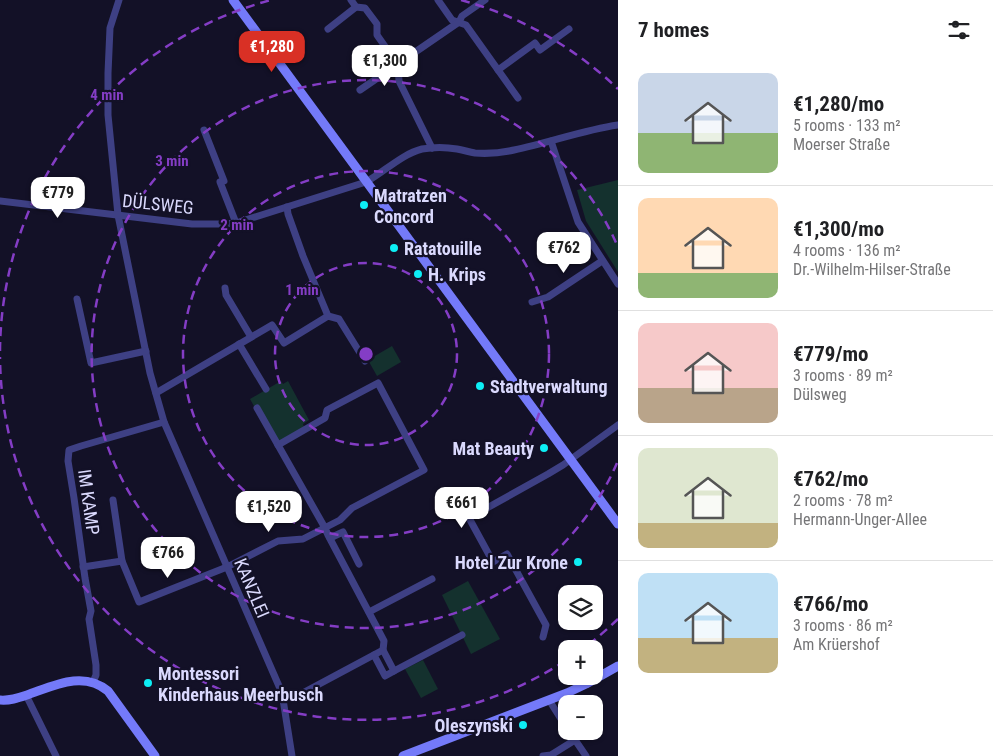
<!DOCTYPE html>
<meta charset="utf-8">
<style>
:root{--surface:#fff;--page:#f2f2f2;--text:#202124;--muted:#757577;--line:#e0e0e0;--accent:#d93025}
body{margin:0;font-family:"Roboto Condensed",sans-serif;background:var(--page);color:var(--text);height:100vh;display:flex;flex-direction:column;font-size:19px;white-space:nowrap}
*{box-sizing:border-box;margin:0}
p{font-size:16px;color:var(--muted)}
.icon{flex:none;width:28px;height:28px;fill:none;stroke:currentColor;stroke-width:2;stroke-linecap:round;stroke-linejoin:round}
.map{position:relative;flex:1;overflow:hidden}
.sheet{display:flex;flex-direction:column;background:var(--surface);width:375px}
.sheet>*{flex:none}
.controls{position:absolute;left:558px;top:585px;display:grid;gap:10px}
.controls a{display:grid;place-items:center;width:45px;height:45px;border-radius:10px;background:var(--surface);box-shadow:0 1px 4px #0004;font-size:25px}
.price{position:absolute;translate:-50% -42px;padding:0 11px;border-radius:10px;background:#fff;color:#222;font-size:16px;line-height:32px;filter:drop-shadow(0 1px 2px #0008)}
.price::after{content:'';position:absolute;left:50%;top:30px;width:15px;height:11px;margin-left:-8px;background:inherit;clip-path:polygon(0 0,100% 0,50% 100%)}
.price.selected{background:var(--accent);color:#fff}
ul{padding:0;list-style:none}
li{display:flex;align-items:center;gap:15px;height:125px;padding:0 20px}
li+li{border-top:1px solid var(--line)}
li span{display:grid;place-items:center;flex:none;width:140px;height:100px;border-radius:10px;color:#555}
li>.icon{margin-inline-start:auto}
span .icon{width:60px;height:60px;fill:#fffc;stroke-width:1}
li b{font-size:21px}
h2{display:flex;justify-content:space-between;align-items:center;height:60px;padding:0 20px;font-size:21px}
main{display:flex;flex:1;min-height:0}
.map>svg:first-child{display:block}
.green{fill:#14312e}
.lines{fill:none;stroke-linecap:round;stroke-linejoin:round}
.minor{stroke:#3e4084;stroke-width:7}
.secondary{stroke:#747af9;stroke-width:9}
.ring{fill:none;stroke:#843dc5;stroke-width:2.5;stroke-dasharray:9 6}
.poi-dot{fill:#0deef5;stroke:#131127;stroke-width:2}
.labels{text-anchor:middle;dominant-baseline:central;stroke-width:4.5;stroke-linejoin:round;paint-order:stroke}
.poi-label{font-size:18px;font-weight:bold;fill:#dad9fd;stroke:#131127;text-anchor:start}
.street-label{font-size:18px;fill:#dad9fd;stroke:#131127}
.centre{fill:#843dc5;stroke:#131127;stroke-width:2.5}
.ring-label{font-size:15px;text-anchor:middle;font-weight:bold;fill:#843dc5;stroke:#131127;stroke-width:4.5;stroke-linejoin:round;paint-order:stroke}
</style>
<main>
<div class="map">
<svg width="618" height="756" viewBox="0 0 618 756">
<rect width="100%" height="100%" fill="#131127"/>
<!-- green -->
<g class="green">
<path d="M618,180V272L586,221L577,190Z"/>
<path d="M392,346L401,362L377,376L368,360Z"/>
<path d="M281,381L283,384L288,381L309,420L303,424L304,427L279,443L255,408L250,399Z"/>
<path d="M468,581L500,639L471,654L442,595Z"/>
<path d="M423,660L438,689L421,698L405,669Z"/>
</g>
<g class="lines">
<!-- minor -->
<g class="minor">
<path d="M119,0L110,28L108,73V115L118,215L150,373L164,422L282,693L292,756"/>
<path d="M351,0L356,7L365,8L377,24V35L398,65L399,81L432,148"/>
<path d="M438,0L452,20L466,25L518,98"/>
<path d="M328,29L356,7"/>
<path d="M498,70L535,43L540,50L569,29"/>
<path d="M360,90L459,22L462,16L485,0"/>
<path d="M204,130L224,181L220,182L236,223"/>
<path d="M551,141L578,222L618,284"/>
<path d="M0,201L192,224H224L236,223L366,182C384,172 402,154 422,149C433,147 446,147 457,149C463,150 469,152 475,153C488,154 501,153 514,150C549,143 583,130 618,125"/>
<path d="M287,207L288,214L303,256L328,316"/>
<path d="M225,288L226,295L251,337"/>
<path d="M77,299L91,363L146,351"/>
<path d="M532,302L548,297L602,261"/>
<path d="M239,344L266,389"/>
<path d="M156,393L272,325L284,343L328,316L339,319L365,361"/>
<path d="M257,408L278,445"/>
<path d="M113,500L122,561L139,602L227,567L278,541L303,539L340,520L352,508L424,470L378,383L327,410L325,418L278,445L325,528L328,535L384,641L383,650"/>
<path d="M330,538L343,532L359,564"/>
<path d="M83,567L122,561"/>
<path d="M369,612L432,579"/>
<path d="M543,637L546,625L507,554L493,562L469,518L548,474L563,465L618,425"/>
<path d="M374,655L385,676L394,671"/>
<path d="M93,682L96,675V665L89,619L91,611L85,578L74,498L68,461L69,450L81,446L164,422"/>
<path d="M26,695L56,756"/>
<path d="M283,699L297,696L383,650L394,671L462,635"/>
<path d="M549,700L566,727"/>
<path d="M569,731L586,756"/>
<path d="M543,756L551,755L575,740"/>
</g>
<!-- secondary -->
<g class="secondary">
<path d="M233,0L618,524"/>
<path d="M0,700C9,701 18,698 27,695C53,686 83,670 108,691L155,756"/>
<path d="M403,756L567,693L586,684L618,666"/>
</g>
</g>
<!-- distance rings -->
<g class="ring">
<circle cx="366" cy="354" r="91"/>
<circle cx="366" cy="354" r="183"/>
<path d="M617 463A274 274 0 1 1 617 245"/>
<path d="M618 619A366 366 0 0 1 584 648M565 661A366 366 0 0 1 0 357M0 351A366 366 0 0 1 271 0M461 0A366 366 0 0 1 618 89"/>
</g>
<!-- markers -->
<g class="poi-dot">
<circle cx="364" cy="205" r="5"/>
<circle cx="394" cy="248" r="5"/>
<circle cx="418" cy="274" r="5"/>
<circle cx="480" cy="386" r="5"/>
<circle cx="544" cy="448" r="5"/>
<circle cx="578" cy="562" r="5"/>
<circle cx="148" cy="683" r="5"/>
<circle cx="523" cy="725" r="5"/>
</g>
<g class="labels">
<!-- poi labels -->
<g class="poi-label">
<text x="374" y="195">Matratzen<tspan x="374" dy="21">Concord</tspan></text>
<text x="404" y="248">Ratatouille</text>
<text x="428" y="274">H. Krips</text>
<text x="490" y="386">Stadtverwaltung</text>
<text x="534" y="448" text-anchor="end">Mat Beauty</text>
<text x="568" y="562" text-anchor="end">Hotel Zur Krone</text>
<text x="158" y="673">Montessori<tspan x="158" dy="21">Kinderhaus Meerbusch</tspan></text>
<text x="513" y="725" text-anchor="end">Oleszynski</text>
</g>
<!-- street labels -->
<g class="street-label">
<text transform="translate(158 204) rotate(6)">DÜLSWEG</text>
<text transform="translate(89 502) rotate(82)">IM KAMP</text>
<text transform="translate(252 588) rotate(67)">KANZLEI</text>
</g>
</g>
<circle cx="366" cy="354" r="8" class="centre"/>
<g class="ring-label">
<text x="107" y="100">4 min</text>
<text x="172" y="166">3 min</text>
<text x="237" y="230">2 min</text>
<text x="302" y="295">1 min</text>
</g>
</svg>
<div class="controls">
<a><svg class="icon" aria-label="layers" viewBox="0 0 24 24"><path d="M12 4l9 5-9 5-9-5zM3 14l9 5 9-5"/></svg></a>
<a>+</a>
<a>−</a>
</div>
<b class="price selected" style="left:272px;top:73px">€1,280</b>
<b class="price" style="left:385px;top:87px">€1,300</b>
<b class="price" style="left:58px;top:219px">€779</b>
<b class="price" style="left:564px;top:274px">€762</b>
<b class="price" style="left:462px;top:529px">€661</b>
<b class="price" style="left:269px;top:533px">€1,520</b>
<b class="price" style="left:168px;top:579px">€766</b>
</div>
<section class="sheet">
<h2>7 homes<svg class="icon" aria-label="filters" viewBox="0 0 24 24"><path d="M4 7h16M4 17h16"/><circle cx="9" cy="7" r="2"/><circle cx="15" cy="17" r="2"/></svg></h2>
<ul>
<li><span style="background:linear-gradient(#c9d6e8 60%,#8fb573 0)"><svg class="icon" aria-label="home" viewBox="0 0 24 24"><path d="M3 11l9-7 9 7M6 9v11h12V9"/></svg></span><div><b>€1,280/mo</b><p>5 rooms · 133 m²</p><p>Moerser Straße</p></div></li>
<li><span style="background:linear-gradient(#ffd9b3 75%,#8fb573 0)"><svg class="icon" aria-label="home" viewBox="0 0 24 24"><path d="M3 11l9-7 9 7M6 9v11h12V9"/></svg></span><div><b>€1,300/mo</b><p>4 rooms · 136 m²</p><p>Dr.-Wilhelm-Hilser-Straße</p></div></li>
<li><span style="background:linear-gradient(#f6c9c9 65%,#b9a48a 0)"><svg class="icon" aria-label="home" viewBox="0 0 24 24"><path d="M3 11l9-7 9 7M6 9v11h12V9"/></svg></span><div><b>€779/mo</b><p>3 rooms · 89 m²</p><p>Dülsweg</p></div></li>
<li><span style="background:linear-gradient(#dfe7d0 75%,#c2b280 0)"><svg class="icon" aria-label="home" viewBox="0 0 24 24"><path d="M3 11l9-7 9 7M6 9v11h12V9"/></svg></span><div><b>€762/mo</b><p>2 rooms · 78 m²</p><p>Hermann-Unger-Allee</p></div></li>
<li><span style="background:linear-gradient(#bfe0f5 65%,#c2b280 0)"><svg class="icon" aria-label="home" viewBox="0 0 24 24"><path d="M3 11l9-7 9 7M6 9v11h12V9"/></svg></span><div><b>€766/mo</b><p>3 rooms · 86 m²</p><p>Am Krüershof</p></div></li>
</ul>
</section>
</main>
